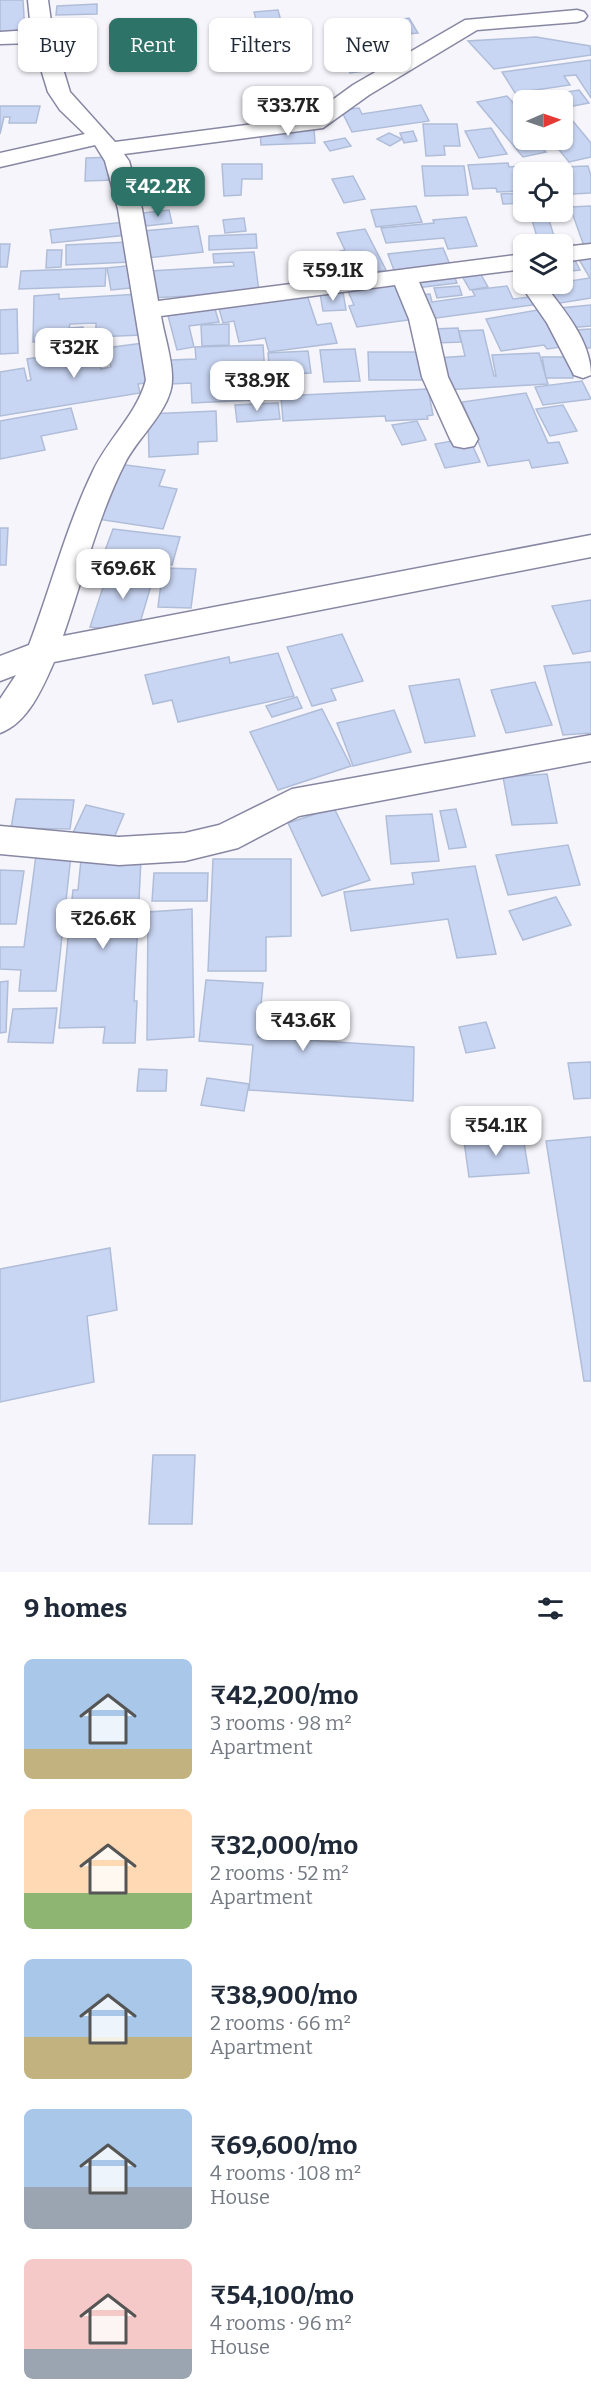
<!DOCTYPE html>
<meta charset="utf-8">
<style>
:root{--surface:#fff;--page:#f2f2f3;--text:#1f2937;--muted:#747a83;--accent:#2e7367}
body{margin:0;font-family:Bitter,serif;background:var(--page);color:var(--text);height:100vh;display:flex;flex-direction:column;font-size:22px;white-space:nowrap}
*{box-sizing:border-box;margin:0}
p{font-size:20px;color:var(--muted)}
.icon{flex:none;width:33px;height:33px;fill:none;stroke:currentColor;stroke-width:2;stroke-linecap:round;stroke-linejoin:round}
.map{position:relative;height:1572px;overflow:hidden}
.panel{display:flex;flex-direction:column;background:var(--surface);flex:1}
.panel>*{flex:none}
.guide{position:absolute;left:18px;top:18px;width:555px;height:54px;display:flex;gap:12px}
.needle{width:39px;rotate:88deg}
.tools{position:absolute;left:513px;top:90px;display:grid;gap:12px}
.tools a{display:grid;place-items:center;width:60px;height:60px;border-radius:9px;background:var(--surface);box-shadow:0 2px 4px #0004;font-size:30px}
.price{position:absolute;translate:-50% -51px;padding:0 14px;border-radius:12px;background:#fff;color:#222;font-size:20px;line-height:39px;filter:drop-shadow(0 2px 3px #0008)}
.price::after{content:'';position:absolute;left:50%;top:36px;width:18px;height:14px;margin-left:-9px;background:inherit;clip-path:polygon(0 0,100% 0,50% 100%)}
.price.active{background:var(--accent);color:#fff}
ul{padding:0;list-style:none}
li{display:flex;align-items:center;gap:18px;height:150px;padding:0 24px}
li span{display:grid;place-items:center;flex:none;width:168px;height:120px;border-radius:9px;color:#555}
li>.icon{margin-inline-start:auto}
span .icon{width:72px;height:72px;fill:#fffc;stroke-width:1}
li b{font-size:26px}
h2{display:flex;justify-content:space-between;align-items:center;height:72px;padding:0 24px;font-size:26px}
.chip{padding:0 21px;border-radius:9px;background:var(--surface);box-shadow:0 2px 4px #0004;font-size:21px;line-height:54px}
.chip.active{background:var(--accent);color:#fff}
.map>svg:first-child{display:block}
.building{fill:#c9d6f3;stroke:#b0bdd8;stroke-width:1.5}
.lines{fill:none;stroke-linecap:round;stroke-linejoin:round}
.minor-casing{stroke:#8887a3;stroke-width:3}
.minor{fill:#fff;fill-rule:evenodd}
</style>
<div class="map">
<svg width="591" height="1572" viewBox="0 0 591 1572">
<rect width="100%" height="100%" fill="#f5f5fb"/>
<!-- building -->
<g class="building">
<path d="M0,0H23L25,34L0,35Z"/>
<path d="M97,4V14L56,15L57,6Z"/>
<path d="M278,10L282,25L258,27L254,12Z"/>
<path d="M409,18L418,33L406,34L398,20Z"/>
<path d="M536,37L590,46L591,55L494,69L468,41Z"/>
<path d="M359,53L366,71L350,73L343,54Z"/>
<path d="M591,60V98L576,75L564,76L570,85L515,93L502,72Z"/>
<path d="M579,90L589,103L562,108V100H524V107L519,100Z"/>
<path d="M507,96L524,115V140H534L546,152L523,157L477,102Z"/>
<path d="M421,105L429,121L352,132L341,110L359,108L362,114Z"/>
<path d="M0,106H40L36,123H9L10,117H4L0,134Z"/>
<path d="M562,114H567L591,143V157L569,162L551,140H562Z"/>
<path d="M423,124H457L460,146H444L445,155L426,156Z"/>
<path d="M491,128L507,154L479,158L465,131Z"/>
<path d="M314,129L315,143L261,145L260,131Z"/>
<path d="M413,131L417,141L404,143L400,133Z"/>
<path d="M389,133L402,139L390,146L377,139Z"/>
<path d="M345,138L351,146L330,151L324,142Z"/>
<path d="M115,157L114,180L85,181L86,158Z"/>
<path d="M508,163L509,167L531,165L533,172H524V187L517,188L518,191L497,192L496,188L473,189L468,165Z"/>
<path d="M222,164H262V179H242L241,195L224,196Z"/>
<path d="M422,166H464L468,195L425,196Z"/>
<path d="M588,166L591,176V193L572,194L563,167Z"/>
<path d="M353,176L365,199L344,203L332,179Z"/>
<path d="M524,193V203L503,204L501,194Z"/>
<path d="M416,206L422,222L376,227L371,210Z"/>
<path d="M591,206V245L584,246L570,207Z"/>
<path d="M169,210L172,223L146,226L143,213Z"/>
<path d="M528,212H549L551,217L530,218Z"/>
<path d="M466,217L477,246L448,249L444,238L386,243L381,228L434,223L433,220Z"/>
<path d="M244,218L246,231L225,233L223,220Z"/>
<path d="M532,220H549L554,236L537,237Z"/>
<path d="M125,222L127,235L52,243L50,230Z"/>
<path d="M198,226L203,252L147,258L143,231Z"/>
<path d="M365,229L386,270L348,276L337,252L345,250L337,233Z"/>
<path d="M256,234L257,248L209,250V236Z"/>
<path d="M565,237L574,250L562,252V244H551L548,240Z"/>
<path d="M129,242L130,262L66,265V245Z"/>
<path d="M0,244H10L7,267H0Z"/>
<path d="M443,248L451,267L395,273L388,254Z"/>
<path d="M47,250H62L61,267L46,268Z"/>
<path d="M254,252L259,292L151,298L150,271L234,266L233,262L214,263L213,254Z"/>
<path d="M591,254V298L554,304L544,285L590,278L577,256Z"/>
<path d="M574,258L580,270L562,272V259Z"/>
<path d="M136,265L140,287L111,290L107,268Z"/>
<path d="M106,268L105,286L19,289L21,271Z"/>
<path d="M453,273L457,283L416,288L412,278Z"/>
<path d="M480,273L488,287L470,290L462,276Z"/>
<path d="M402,284L416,319L357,327L349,306L354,305L348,291Z"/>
<path d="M459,286L462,295L437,298L434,288Z"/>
<path d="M507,286L513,299L530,297L533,305L429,319L419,295L430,294L432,302L475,296L472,290Z"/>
<path d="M343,292L346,310L323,311L320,293Z"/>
<path d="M59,294V299L139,294L141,335L96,337V323L70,324L69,328L83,327V339L33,342L34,296Z"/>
<path d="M307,295L317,325L331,323L337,343L269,352L265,338L239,342L234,321L223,323L218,305Z"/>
<path d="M591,305V326L567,328L560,308Z"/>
<path d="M214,306L219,322L189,326L194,347L177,350L167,312Z"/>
<path d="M17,309L18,353L0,354V310Z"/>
<path d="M543,309L562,347L547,349L544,345L501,351L486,319Z"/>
<path d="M229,324V345L202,346L201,325Z"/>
<path d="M458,328L461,342L435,343L432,329Z"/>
<path d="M591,329V348H580L574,330Z"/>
<path d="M483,330L494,376H496L492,355L539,353L548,384L444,390L437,358L465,356L459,331Z"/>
<path d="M143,343L154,382L138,384L140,393L0,416V372L24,368L27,381L31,380L27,359L97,349L101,369L111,367L106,348Z"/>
<path d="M263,345L265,374H252L253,400L192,403L191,383L171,384V360L196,359L195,347Z"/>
<path d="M355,349L360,381L324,382L320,350Z"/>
<path d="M308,351L311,373L270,375L268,353Z"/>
<path d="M368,352H423L426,380H369Z"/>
<path d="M542,357H569L573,378H546Z"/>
<path d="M582,381L591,399L543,405L535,387Z"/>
<path d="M428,389L433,415L427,416L428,419L386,421L385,416L283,421L281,396Z"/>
<path d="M526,393L548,443L559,442L568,463L532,468L529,460L488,466L462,402Z"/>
<path d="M278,403L280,419L237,422L235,405Z"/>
<path d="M563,405L577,431L550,436L536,409Z"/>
<path d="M71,408L77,429L41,436L45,450L0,459V421Z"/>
<path d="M216,411L217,441L198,442V454L149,457L148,414Z"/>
<path d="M417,421L426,440L402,445L392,425Z"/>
<path d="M469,438L480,462L445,468L435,444Z"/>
<path d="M118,464L165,470L159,486L177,489L163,529L97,519Z"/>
<path d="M0,528H8L6,565H0Z"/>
<path d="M113,529L180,537L172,565L103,556Z"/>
<path d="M110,566L155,572L137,633L90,627Z"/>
<path d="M163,568L196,569L191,608L158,607Z"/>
<path d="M591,600V651L573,654L552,606Z"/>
<path d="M342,634L363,681L331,689L336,700L312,706L287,647Z"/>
<path d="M278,653L294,696L178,722L172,700L153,704L145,675L229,657L230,663Z"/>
<path d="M591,662V733L563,735L544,666Z"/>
<path d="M459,679L475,736L425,743L409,686Z"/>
<path d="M535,682L552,725L506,733L491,690Z"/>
<path d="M297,697L302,708L272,717L266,706Z"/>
<path d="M322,709L351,766L278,790L250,732Z"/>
<path d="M394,710L411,752L353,766L337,723Z"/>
<path d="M547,774L557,823L512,825L503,777Z"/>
<path d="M16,799L74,800L70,829L11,828Z"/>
<path d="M86,805L124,814L110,847L71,837Z"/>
<path d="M334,808L370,880L322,896L288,823Z"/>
<path d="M456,809L466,847L449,849L440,811Z"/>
<path d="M432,814L439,861L391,864L386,816Z"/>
<path d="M568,845L580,885L508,895L496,855Z"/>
<path d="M36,855H71L56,991H19L21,970L0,969V947H24Z"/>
<path d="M141,859L134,1001H137L135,1043H103L105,1027L59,1028L73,890H78L81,860Z"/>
<path d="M213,859H291V936L266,937V971H208Z"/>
<path d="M475,866L496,954L457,958L448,919L351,931L344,892L414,884L412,873Z"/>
<path d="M0,870L24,871L16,924H0Z"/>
<path d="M154,873H208L207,901H152Z"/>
<path d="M556,897L571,925L523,940L509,911Z"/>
<path d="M192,909L194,1037L147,1040L148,912Z"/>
<path d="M206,980L263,983L258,1037L414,1047L413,1101L249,1090L253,1045L199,1041Z"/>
<path d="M8,981L6,1032L0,1033V982Z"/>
<path d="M57,1008L53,1043L8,1042L13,1009Z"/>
<path d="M486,1022L495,1048L466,1053L459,1027Z"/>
<path d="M591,1062V1098L574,1099L568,1063Z"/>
<path d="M139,1069L167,1070L166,1091H137Z"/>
<path d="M207,1078L249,1084L244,1111L201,1105Z"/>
<path d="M523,1137L529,1173L469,1177L464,1141Z"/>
<path d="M591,1137V1381H584L546,1141Z"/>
<path d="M110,1248L117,1310L87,1316L94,1382L0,1402V1269Z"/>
<path d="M153,1455H195L192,1524H149Z"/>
</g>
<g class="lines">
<defs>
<g id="minor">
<path d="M28,0H48L53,36L70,92L115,142L309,117L353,85L465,20L577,10L584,12L587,16L584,20L577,22L477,30L369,95L323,128L124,154L129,161L142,209L158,301L524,254V269L419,282L435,319L448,377L478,439L474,446L464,448L454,446L450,439L422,377L409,319L395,285L161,316C164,335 173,361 172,380C172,409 137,438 125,463C97,518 83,579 63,636L591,535V557L54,662C43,687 28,723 0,733V699L16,675L0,681V656L29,645C51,587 66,527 93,471C108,439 137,414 146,380L118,209L105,161L95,145L0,167V153L85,134L60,110L48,92L33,43L0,44V32L31,30Z"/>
<path d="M591,244V258L562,262V247Z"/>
<path d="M523,279L524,284H544C564,310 591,341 591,375L583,378L574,375L547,323L520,284Z"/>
<path d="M591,735V761L299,816L238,848L185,861L119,865L0,854V826L119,837L185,833L219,825L292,789Z"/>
</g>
</defs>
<!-- minor casing -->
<use href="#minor" class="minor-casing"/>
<!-- minor -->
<use href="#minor" class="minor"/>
</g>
</svg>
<div class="tools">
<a><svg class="needle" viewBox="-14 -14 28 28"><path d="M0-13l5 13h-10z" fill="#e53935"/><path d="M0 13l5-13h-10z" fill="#747a83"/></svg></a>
<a><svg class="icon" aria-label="locate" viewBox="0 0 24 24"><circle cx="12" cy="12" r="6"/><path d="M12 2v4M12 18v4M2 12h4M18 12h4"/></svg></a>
<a><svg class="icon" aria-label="layers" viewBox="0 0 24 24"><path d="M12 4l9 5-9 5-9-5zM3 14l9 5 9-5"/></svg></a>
</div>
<b class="price" style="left:288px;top:137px">₹33.7K</b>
<b class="price active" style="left:158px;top:218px">₹42.2K</b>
<b class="price" style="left:333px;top:302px">₹59.1K</b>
<b class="price" style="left:74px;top:379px">₹32K</b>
<b class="price" style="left:257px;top:412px">₹38.9K</b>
<b class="price" style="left:123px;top:600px">₹69.6K</b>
<b class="price" style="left:103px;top:950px">₹26.6K</b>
<b class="price" style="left:303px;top:1052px">₹43.6K</b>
<b class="price" style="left:496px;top:1157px">₹54.1K</b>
<div class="guide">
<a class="chip">Buy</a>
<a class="chip active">Rent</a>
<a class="chip">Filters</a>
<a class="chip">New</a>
</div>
</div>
<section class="panel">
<h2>9 homes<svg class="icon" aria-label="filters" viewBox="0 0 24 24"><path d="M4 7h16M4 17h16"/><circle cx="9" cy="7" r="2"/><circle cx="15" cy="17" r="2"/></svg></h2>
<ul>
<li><span style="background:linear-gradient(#a9c7e8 75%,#c2b280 0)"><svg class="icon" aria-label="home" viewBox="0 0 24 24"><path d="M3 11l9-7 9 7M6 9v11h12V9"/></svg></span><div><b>₹42,200/mo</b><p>3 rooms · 98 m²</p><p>Apartment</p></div></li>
<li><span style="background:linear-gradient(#ffd9b3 70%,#8fb573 0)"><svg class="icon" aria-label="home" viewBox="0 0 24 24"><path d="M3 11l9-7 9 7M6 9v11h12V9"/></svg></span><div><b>₹32,000/mo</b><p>2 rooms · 52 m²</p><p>Apartment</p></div></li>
<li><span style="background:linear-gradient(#a9c7e8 65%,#c2b280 0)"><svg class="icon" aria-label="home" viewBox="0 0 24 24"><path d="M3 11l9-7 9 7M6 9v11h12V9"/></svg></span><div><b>₹38,900/mo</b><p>2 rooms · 66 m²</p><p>Apartment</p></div></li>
<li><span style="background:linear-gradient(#a9c7e8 65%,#9aa5b1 0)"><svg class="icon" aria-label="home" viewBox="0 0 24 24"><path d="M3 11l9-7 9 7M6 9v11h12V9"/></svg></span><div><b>₹69,600/mo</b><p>4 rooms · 108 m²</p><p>House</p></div></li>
<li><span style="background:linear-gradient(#f6c9c9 75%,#9aa5b1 0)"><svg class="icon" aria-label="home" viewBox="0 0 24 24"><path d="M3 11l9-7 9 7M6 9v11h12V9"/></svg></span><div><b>₹54,100/mo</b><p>4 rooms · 96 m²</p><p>House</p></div></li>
</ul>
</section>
